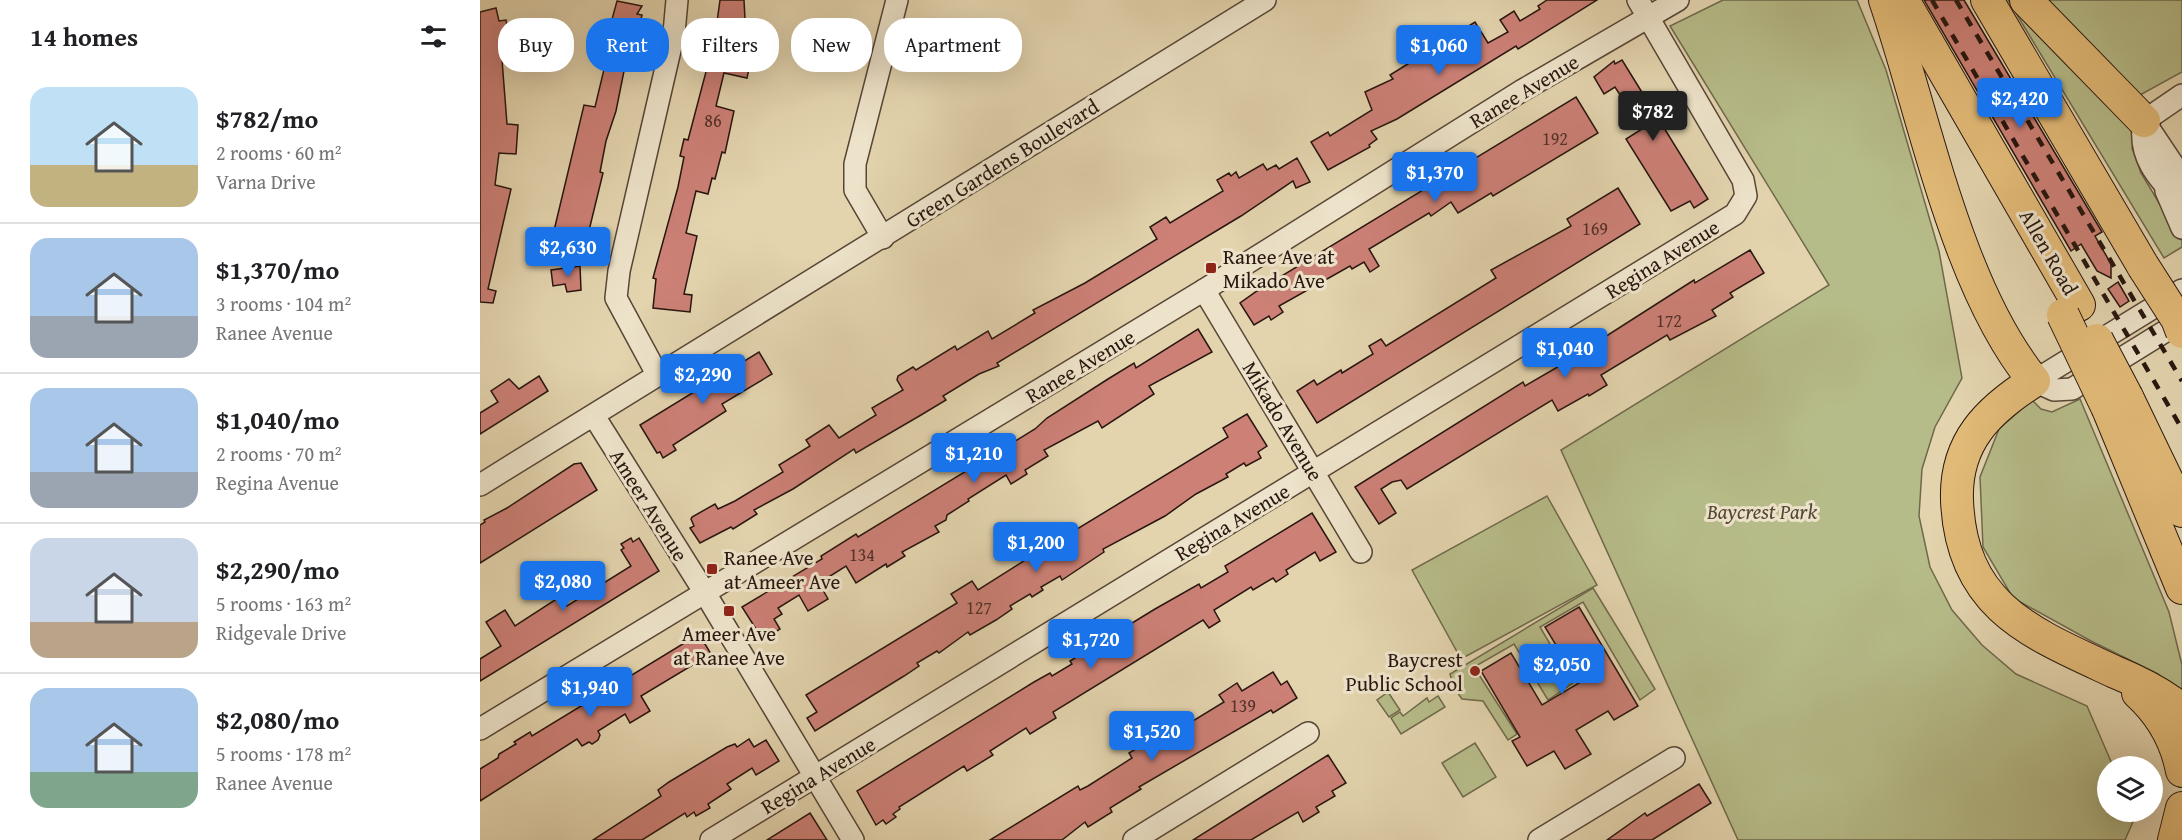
<!DOCTYPE html>
<meta charset="utf-8">
<style>
:root{--surface:#fff;--page:#f2f2f2;--text:#202124;--muted:#757577;--line:#e0e0e0;--accent:#1a73e8}
body{margin:0;font-family:"Gentium Book Plus",serif;background:var(--page);color:var(--text);height:100vh;display:flex;flex-direction:column;font-size:22px;white-space:nowrap}
*{box-sizing:border-box;margin:0}
p{font-size:20px;color:var(--muted)}
.icon{flex:none;width:33px;height:33px;fill:none;stroke:currentColor;stroke-width:2;stroke-linecap:round;stroke-linejoin:round}
.map{position:relative;flex:1;overflow:hidden}
.details{display:flex;flex-direction:column;background:var(--surface);width:480px}
.details>*{flex:none}
.hud{position:absolute;left:18px;top:18px;width:570px;height:54px;display:flex;gap:12px}
.buttons{position:absolute;left:1617px;top:756px;display:grid;gap:12px}
.buttons a{display:grid;place-items:center;width:66px;height:66px;border-radius:50%;background:var(--surface);box-shadow:0 6px 24px #0002;font-size:30px}
.price{position:absolute;translate:-50% -51px;padding:0 14px;border-radius:6px;background:var(--accent);color:#fff;font-size:20px;line-height:39px;filter:drop-shadow(0 2px 3px #0008)}
.price::after{content:'';position:absolute;left:50%;top:36px;width:18px;height:14px;margin-left:-9px;background:inherit;clip-path:polygon(0 0,100% 0,50% 100%)}
.price.on{background:#222;color:#fff}
ul{padding:0;list-style:none}
li{display:flex;align-items:center;gap:18px;height:150px;padding:0 30px}
li+li{border-top:2px solid var(--line)}
li span{display:grid;place-items:center;flex:none;width:168px;height:120px;border-radius:18px;color:#555}
li>.icon{margin-inline-start:auto}
span .icon{width:72px;height:72px;fill:#fffc;stroke-width:1}
li b{font-size:26px}
h2{display:flex;justify-content:space-between;align-items:center;height:72px;padding:0 30px;font-size:26px}
.tag{padding:0 21px;border-radius:24px;background:var(--surface);box-shadow:0 6px 24px #0002;font-size:21px;line-height:54px}
.tag.on{background:var(--accent);color:#fff}
main{display:flex;flex:1;min-height:0}
.map>svg:first-child{display:block}
.green{fill:#b6bc89;stroke:#6f694c;stroke-width:1.5}
.building{fill:#cc8076;stroke:#28160f;stroke-width:1.5}
.lines{fill:none;stroke-linecap:round;stroke-linejoin:round}
.minor-casing{stroke:#574637;stroke-width:24}
.highway-casing{stroke:#28160f;stroke-width:34}
.minor{stroke:#ede3ca;stroke-width:21}
.highway{stroke:#e2ba77;stroke-width:32}
.rail{stroke:#28160f;stroke-width:4.5;stroke-dasharray:10 10;stroke-linecap:butt}
.highway-bridge-casing{stroke:#28160f;stroke-width:34;stroke-linecap:butt}
.highway-bridge{stroke:#e2ba77;stroke-width:32}
.poi-dot{fill:#8f2418;stroke:#ede3ca;stroke-width:2}
.labels{text-anchor:middle;dominant-baseline:central;stroke-width:6;stroke-linejoin:round;paint-order:stroke}
.number-label{font-size:18px;fill:#513029}
.street-label{font-size:21px;fill:#28160f;stroke:#ede3ca}
.poi-label{font-size:21px;fill:#28160f;stroke:#ede3ca;text-anchor:start}
.park-label{font-size:21px;font-style:italic;fill:#534834;stroke:#ede3ca}
</style>
<main>
<section class="details">
<h2>14 homes<svg class="icon" aria-label="filters" viewBox="0 0 24 24"><path d="M4 7h16M4 17h16"/><circle cx="9" cy="7" r="2"/><circle cx="15" cy="17" r="2"/></svg></h2>
<ul>
<li><span style="background:linear-gradient(#bfe0f5 65%,#c2b280 0)"><svg class="icon" aria-label="home" viewBox="0 0 24 24"><path d="M3 11l9-7 9 7M6 9v11h12V9"/></svg></span><div><b>$782/mo</b><p>2 rooms · 60 m²</p><p>Varna Drive</p></div></li>
<li><span style="background:linear-gradient(#a9c7e8 65%,#9aa5b1 0)"><svg class="icon" aria-label="home" viewBox="0 0 24 24"><path d="M3 11l9-7 9 7M6 9v11h12V9"/></svg></span><div><b>$1,370/mo</b><p>3 rooms · 104 m²</p><p>Ranee Avenue</p></div></li>
<li><span style="background:linear-gradient(#a9c7e8 70%,#9aa5b1 0)"><svg class="icon" aria-label="home" viewBox="0 0 24 24"><path d="M3 11l9-7 9 7M6 9v11h12V9"/></svg></span><div><b>$1,040/mo</b><p>2 rooms · 70 m²</p><p>Regina Avenue</p></div></li>
<li><span style="background:linear-gradient(#c9d6e8 70%,#b9a48a 0)"><svg class="icon" aria-label="home" viewBox="0 0 24 24"><path d="M3 11l9-7 9 7M6 9v11h12V9"/></svg></span><div><b>$2,290/mo</b><p>5 rooms · 163 m²</p><p>Ridgevale Drive</p></div></li>
<li><span style="background:linear-gradient(#a9c7e8 70%,#7fa58c 0)"><svg class="icon" aria-label="home" viewBox="0 0 24 24"><path d="M3 11l9-7 9 7M6 9v11h12V9"/></svg></span><div><b>$2,080/mo</b><p>5 rooms · 178 m²</p><p>Ranee Avenue</p></div></li>
</ul>
</section>
<div class="map">
<svg width="1702" height="840" viewBox="0 0 1702 840">
<rect width="100%" height="100%" fill="#e3d4ae"/>
<filter id="stains"><feTurbulence type="fractalNoise" baseFrequency=".00333" numOctaves="4"/><feColorMatrix values="0 0 0 0 .2 0 0 0 0 .09 0 0 0 0 .02 0 0 0 .5 -.17"/></filter>
<radialGradient id="worn" r=".72"><stop offset=".6" stop-color="#630" stop-opacity="0"/><stop offset="1" stop-color="#630" stop-opacity=".3"/></radialGradient>
<!-- green -->
<g class="green">
<path d="M1243,0H1377L1406,70L1459,251L1482,378L1455,427L1442,469L1439,516L1450,567L1472,610L1502,645L1536,674L1607,706L1633,766H1628V812H1652L1655,817L1645,840H1258L1081,450L1349,285L1190,26Z"/>
<path d="M1528,0H1534L1657,125L1652,148L1661,173L1702,241V247L1684,258Z"/>
<path d="M1560,0H1702V72L1660,95Z"/>
<path d="M1600,399L1689,612L1702,665V695L1678,674L1611,641L1533,598L1503,547L1500,477L1519,429L1552,400L1561,409L1572,412Z"/>
<path d="M1067,496L1117,585L981,659L932,570Z"/>
<path d="M1113,588L1175,689L1160,700L1103,602L1060,627L1093,683L1068,700L1034,644L994,667L1037,734L1028,740L1003,701L982,699L974,688L970,674Z"/>
<path d="M908,692L920,710L909,717L897,700Z"/>
<path d="M958,696L965,707L921,734L911,718L920,712L923,716L947,698L949,702Z"/>
<path d="M995,743L1016,777L983,797L962,763Z"/>
</g>
<!-- building -->
<g class="building">
<path d="M240,0H264L265,19L269,20L262,51L272,54L267,78L244,73L236,106L254,111L245,153L242,152L235,179L232,178L228,194L216,191L206,233L217,236L204,294L212,295L210,312L173,308L176,279L173,278L198,187L204,157L200,156L204,139L208,140L227,68L225,58L232,21L237,22Z"/>
<path d="M1067,0H1117L1038,49L1036,46L917,119L891,131L897,139L889,145L890,147L848,170L831,142L848,132L850,136L892,110L885,92L913,79L910,75L995,22L1008,43L1028,32L1020,20L1034,11L1040,21L1060,9L1058,6Z"/>
<path d="M1444,0H1484L1622,232L1615,236L1631,264V278L1617,271L1601,244L1591,251Z"/>
<path d="M137,1L162,6L157,14L162,15L151,62L146,61L136,111L126,141L120,172L123,173L105,247H102L101,253L87,250L89,244L72,239L104,105L115,107L127,57L116,54L119,40L126,41Z"/>
<path d="M16,8L19,21L26,20L28,31L20,34L27,124L38,125L36,154L19,153L15,185L31,189L8,289L16,291L13,303L0,302V12Z"/>
<path d="M1142,60L1228,199L1214,208L1210,201L1191,211L1146,139L1162,129L1135,87L1124,94L1114,77L1134,61L1135,64Z"/>
<path d="M1096,97L1118,133L1013,196L1011,193L978,213L971,202L951,216L949,213L889,249L899,266L890,272L884,262L872,269L870,266L799,306L803,312L791,320L789,316L774,325L760,303L777,291Z"/>
<path d="M817,158L830,182L816,188L813,181L761,216L517,363L519,366L499,374L463,396L466,400L441,415L376,453L374,449L313,489L274,510L277,514L253,529L251,527L220,543L210,528L214,526L211,519L212,517L235,504L238,509L255,501L303,472L299,465L330,446L326,440L349,425L359,438L396,415L392,408L423,390L417,380L418,376L433,367L436,370L475,346L477,350L508,331L512,339L555,313L553,310L605,283L677,239L670,227L686,217L690,223L743,191L737,180L749,173L751,176L756,172L759,178L783,164L787,170L796,165L799,169Z"/>
<path d="M1138,188L1160,224L837,423L817,391L834,380L837,385L861,370L862,373L893,354L889,346L901,339L906,346L1016,278L1011,270L1091,226L1087,219Z"/>
<path d="M1270,250L1284,273L1250,293L1253,297L1232,310L1236,316L1190,340L1187,335L1121,375L1127,385L1109,396L1108,394L1078,411L1072,400L927,489L921,480L912,482L901,489L916,513L899,524L875,487L1043,382L1045,386L1081,365L1214,280L1215,283Z"/>
<path d="M100,266L101,290L87,292L85,284L73,286L71,270Z"/>
<path d="M1638,282L1649,301L1640,307L1628,289Z"/>
<path d="M718,329L732,352L669,386L674,394L622,428L618,421L564,450L568,456L545,470L547,474L531,484L526,475L488,499L489,501L467,515L466,520L455,526L459,532L422,552L425,556L407,567L406,564L376,583L366,566L339,583L348,599L328,611L319,595L298,608L302,614L294,619L300,629L283,640L262,607L342,559L341,556L376,534L378,537L555,429L567,418L628,379L654,363L656,368Z"/>
<path d="M279,352L292,374L242,404L246,411L193,445L196,450L183,458L180,452L177,453L160,425Z"/>
<path d="M59,376L68,391L0,434V413L18,402L11,391L29,379L39,389Z"/>
<path d="M767,414L787,446L778,452L781,458L766,466L764,463L746,474L748,477L716,494L685,516L623,549L624,552L582,580L580,576L561,587L563,590L552,597L550,594L530,606L532,609L516,620L490,635L488,632L459,653L457,651L437,663L439,666L424,676L335,731L327,718L337,712L326,695L477,603L471,594L492,581L498,590L566,547L565,545L572,541L568,536L585,526L589,534L748,437L743,428Z"/>
<path d="M101,463L117,490L0,563V525L5,522L4,520L27,508L94,464Z"/>
<path d="M832,513L856,552L840,561L835,552L806,570L808,574L796,582L793,578L773,590L771,587L734,610L740,621L729,628L723,620L573,712L576,718L550,734L546,728L510,751L513,755L487,771L484,766L419,807L420,809L413,814L416,817L406,824L403,820L396,825L377,791L554,682L570,673L572,676L592,664L590,661L675,609L719,584L721,588L748,572L745,566Z"/>
<path d="M151,538L153,542L159,538L179,571L0,681V659L21,646L6,622L25,610L35,626L81,596L87,606L151,566L141,550L144,548L141,544Z"/>
<path d="M1099,607L1158,706L1134,720L1128,711L1096,730L1111,754L1085,769L1074,751L1047,766L1032,741L1040,737L1001,671L1031,653L1062,705L1099,683L1065,627Z"/>
<path d="M219,634L231,654L161,696L170,711L150,723L145,714L118,731L120,735L118,740L112,744L109,742L102,746L97,739L0,801V769L18,758L19,754L36,744L34,742L50,732L52,736Z"/>
<path d="M793,672L801,685L807,681L817,698L793,713L791,710L659,787L661,789L630,808L632,812L608,827L605,822L582,840H510L598,786L600,790L608,786L652,758L649,753L674,738L677,743L744,702L739,695L757,683L762,691Z"/>
<path d="M269,739L274,747L286,740L299,761L276,775L272,768L247,784L251,789L228,804L230,808L216,816L214,812L207,817L205,813L162,840H113L181,796L178,790L189,782L247,747L255,744L257,747Z"/>
<path d="M848,755L866,783L852,791L855,796L836,807L839,812L823,822L818,812L771,840H713Z"/>
<path d="M1219,784L1231,803L1172,840H1127L1165,813L1167,816Z"/>
<path d="M330,813L347,840H287Z"/>
</g>
<g class="lines">
<defs>
<g id="minor">
<path d="M1702,95L1664,121C1657,157 1678,178 1702,203"/>
<path d="M1664,121L1702,178"/>
<path d="M1686,191L1702,228"/>
<path d="M403,238L375,190V164L417,0"/>
<path d="M724,290L881,552"/>
<path d="M1702,290L1554,381L1574,390L1592,389L1702,321"/>
<path d="M177,374L136,298L139,271L194,33L197,0"/>
<path d="M114,416L225,593L373,840"/>
<path d="M0,485L785,0"/>
<path d="M0,729L724,290L1043,90L1198,0"/>
<path d="M231,840L1255,214L1266,196L1263,180L1158,0"/>
<path d="M654,840L828,733"/>
<path d="M1059,840L1194,758"/>
</g>
<g id="highway">
<path d="M1405,0C1445,117 1476,286 1554,381C1508,410 1475,442 1477,500C1481,607 1551,633 1635,672C1659,682 1682,693 1702,710"/>
<path d="M1423,0L1599,305"/>
<path d="M1507,0L1663,266"/>
<path d="M1546,0L1664,121"/>
<path d="M1647,397L1702,511"/>
<path d="M1628,409L1702,588"/>
<path d="M1658,693C1681,714 1696,740 1702,771"/>
<path d="M1694,840L1702,808"/>
</g>
</defs>
<!-- minor casing -->
<use href="#minor" class="minor-casing"/>
<!-- highway casing -->
<use href="#highway" class="highway-casing"/>
<!-- minor -->
<use href="#minor" class="minor"/>
<!-- highway -->
<use href="#highway" class="highway"/>
<!-- rail -->
<g class="rail">
<path d="M1452,0L1702,429"/>
<path d="M1476,0L1702,381"/>
</g>
<defs>
<g id="highway-bridge">
<path d="M1663,266L1697,319L1702,332"/>
<path d="M1583,315L1628,409"/>
<path d="M1617,340L1647,397"/>
</g>
</defs>
<!-- highway-bridge casing -->
<use href="#highway-bridge" class="highway-bridge-casing"/>
<!-- highway-bridge -->
<use href="#highway-bridge" class="highway-bridge"/>
</g>
<!-- markers -->
<g class="poi-dot">
<rect x="725" y="262" width="12" height="12" rx="3"/>
<rect x="226" y="563" width="12" height="12" rx="3"/>
<rect x="243" y="605" width="12" height="12" rx="3"/>
<circle cx="995" cy="671" r="6"/>
</g>
<g class="labels">
<!-- number labels -->
<g class="number-label">
<text x="233" y="120">86</text>
<text x="1075" y="138">192</text>
<text x="1115" y="228">169</text>
<text x="1189" y="320">172</text>
<text x="382" y="554">134</text>
<text x="499" y="607">127</text>
<text x="763" y="705">139</text>
</g>
<!-- street labels -->
<g class="street-label">
<text transform="translate(1044 91) rotate(-31)">Ranee Avenue</text>
<text transform="translate(522 163) rotate(-32)">Green Gardens Boulevard</text>
<text transform="translate(1569 252) rotate(60)">Allen Road</text>
<text transform="translate(1182 259) rotate(-32)">Regina Avenue</text>
<text transform="translate(600 366) rotate(-31)">Ranee Avenue</text>
<text transform="translate(803 421) rotate(59)">Mikado Avenue</text>
<text transform="translate(169 505) rotate(58)">Ameer Avenue</text>
<text transform="translate(752 522) rotate(-31)">Regina Avenue</text>
<text transform="translate(338 775) rotate(-31)">Regina Avenue</text>
</g>
<!-- poi labels -->
<g class="poi-label">
<text x="743" y="256">Ranee Ave at<tspan x="743" dy="24">Mikado Ave</tspan></text>
<text x="244" y="557">Ranee Ave<tspan x="244" dy="24">at Ameer Ave</tspan></text>
<text x="249" y="633" text-anchor="middle">Ameer Ave<tspan x="249" dy="24">at Ranee Ave</tspan></text>
<text x="983" y="659" text-anchor="end">Baycrest<tspan x="983" dy="24">Public School</tspan></text>
</g>
<!-- park labels -->
<g class="park-label">
<text x="1282" y="511">Baycrest Park</text>
</g>
</g>
<rect width="100%" height="100%" filter="url(#stains)"/>
<rect width="100%" height="100%" fill="url(#worn)"/>
</svg>
<div class="buttons">
<a><svg class="icon" aria-label="layers" viewBox="0 0 24 24"><path d="M12 4l9 5-9 5-9-5zM3 14l9 5 9-5"/></svg></a>
</div>
<b class="price" style="left:959px;top:76px">$1,060</b>
<b class="price" style="left:1540px;top:129px">$2,420</b>
<b class="price on" style="left:1173px;top:142px">$782</b>
<b class="price" style="left:955px;top:203px">$1,370</b>
<b class="price" style="left:88px;top:278px">$2,630</b>
<b class="price" style="left:1085px;top:379px">$1,040</b>
<b class="price" style="left:223px;top:405px">$2,290</b>
<b class="price" style="left:494px;top:484px">$1,210</b>
<b class="price" style="left:556px;top:573px">$1,200</b>
<b class="price" style="left:83px;top:612px">$2,080</b>
<b class="price" style="left:611px;top:670px">$1,720</b>
<b class="price" style="left:1082px;top:695px">$2,050</b>
<b class="price" style="left:110px;top:718px">$1,940</b>
<b class="price" style="left:672px;top:762px">$1,520</b>
<div class="hud">
<a class="tag">Buy</a>
<a class="tag on">Rent</a>
<a class="tag">Filters</a>
<a class="tag">New</a>
<a class="tag">Apartment</a>
</div>
</div>
</main>
